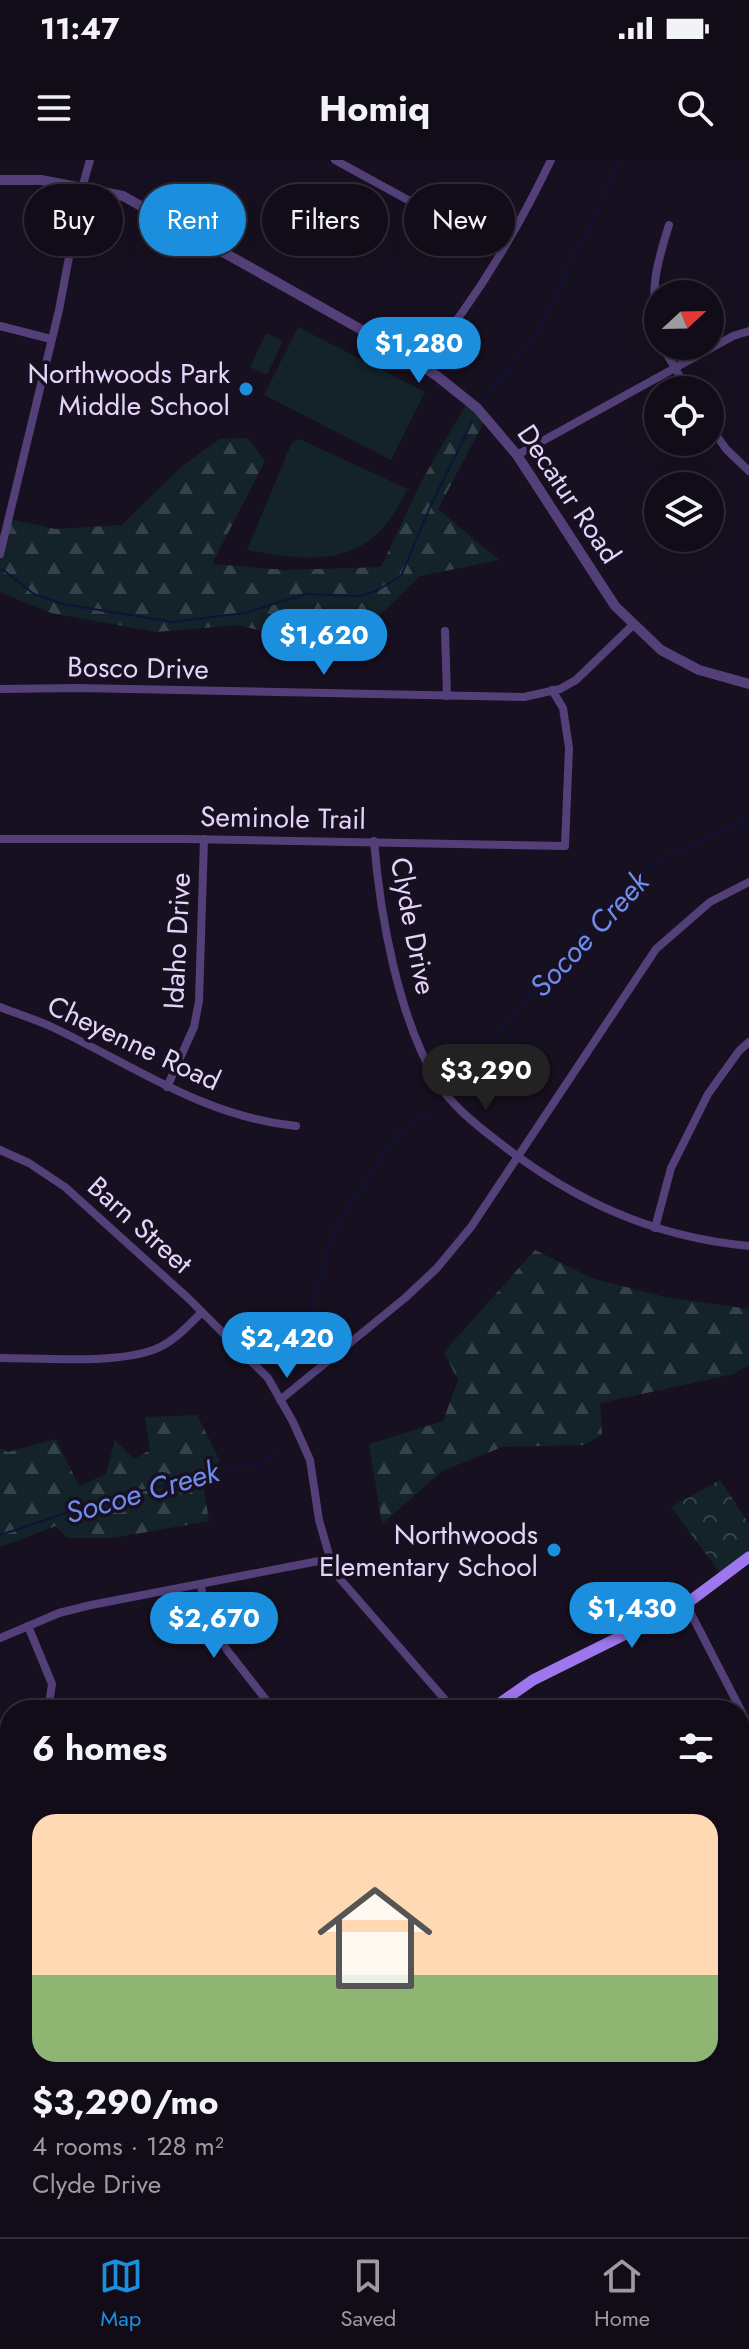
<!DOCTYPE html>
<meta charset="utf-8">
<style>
:root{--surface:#110c18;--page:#1a1521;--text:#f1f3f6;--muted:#9c9ba2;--line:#302c37;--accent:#1b8fde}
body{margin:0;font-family:Jost,sans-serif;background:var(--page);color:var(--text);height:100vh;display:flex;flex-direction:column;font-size:30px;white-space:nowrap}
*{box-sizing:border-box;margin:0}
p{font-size:26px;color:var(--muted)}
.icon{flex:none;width:44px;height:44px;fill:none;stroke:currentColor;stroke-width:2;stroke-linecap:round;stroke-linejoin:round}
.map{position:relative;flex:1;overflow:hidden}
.panel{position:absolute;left:0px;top:1540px;width:750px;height:538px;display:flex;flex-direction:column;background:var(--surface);border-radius:32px 32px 0 0;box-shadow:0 4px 20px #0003,0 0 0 2px var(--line)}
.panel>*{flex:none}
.top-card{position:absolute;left:24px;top:24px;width:702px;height:72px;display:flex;gap:16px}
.needle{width:52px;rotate:68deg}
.buttons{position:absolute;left:644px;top:120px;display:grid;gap:16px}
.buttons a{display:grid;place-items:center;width:80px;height:80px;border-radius:50%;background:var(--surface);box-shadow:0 4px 20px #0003,0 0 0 2px var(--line);font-size:40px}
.price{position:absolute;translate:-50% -68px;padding:0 18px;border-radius:28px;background:var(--accent);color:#fff;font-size:26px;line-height:52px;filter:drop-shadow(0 2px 4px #0008)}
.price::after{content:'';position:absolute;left:50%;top:48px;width:24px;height:18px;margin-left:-12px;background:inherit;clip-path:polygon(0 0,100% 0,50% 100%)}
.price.current{background:#222;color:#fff}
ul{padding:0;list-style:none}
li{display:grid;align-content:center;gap:16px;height:424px;padding:0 32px}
li span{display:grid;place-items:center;height:248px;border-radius:24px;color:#555}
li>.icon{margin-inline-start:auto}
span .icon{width:144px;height:144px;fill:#fffc;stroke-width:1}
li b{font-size:34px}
h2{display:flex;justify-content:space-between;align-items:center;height:96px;padding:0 32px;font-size:34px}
.pill{padding:0 28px;border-radius:36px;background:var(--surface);box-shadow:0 4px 20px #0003,0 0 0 2px var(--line);font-size:28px;line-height:72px}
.pill.current{background:var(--accent);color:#fff}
.status{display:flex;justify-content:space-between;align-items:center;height:56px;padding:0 40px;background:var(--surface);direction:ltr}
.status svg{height:22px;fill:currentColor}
header{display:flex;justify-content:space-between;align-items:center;height:104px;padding:0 32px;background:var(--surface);font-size:36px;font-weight:700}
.tabs{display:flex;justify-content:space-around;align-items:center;height:112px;border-top:2px solid var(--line);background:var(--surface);font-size:22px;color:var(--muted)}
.tabs a{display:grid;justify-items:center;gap:4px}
.tabs .current{color:var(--accent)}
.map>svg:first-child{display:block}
.forest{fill:url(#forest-firs)}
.park{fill:url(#park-crowns)}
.garden{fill:#142329}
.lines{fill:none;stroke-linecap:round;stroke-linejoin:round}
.stream{stroke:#0f1239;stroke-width:2}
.minor{stroke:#544079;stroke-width:8}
.tertiary{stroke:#544079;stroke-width:10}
.secondary{stroke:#9e76ee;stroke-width:11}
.poi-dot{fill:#1b8fde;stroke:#171020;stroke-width:3}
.labels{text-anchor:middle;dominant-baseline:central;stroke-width:7;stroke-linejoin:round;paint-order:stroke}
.poi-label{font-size:28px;fill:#e4d4fa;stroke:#171020;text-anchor:end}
.street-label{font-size:28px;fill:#e4d4fa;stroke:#171020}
.water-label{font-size:30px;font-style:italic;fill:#6e8ced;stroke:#171020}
</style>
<div class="status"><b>11:47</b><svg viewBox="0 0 49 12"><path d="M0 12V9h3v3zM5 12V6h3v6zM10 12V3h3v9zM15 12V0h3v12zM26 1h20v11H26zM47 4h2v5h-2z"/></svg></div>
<header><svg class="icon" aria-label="menu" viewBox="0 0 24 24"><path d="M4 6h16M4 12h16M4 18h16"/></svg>Homiq<svg class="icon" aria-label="search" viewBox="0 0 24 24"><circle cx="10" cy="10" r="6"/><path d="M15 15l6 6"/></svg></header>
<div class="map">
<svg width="749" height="2077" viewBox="0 0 749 2077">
<defs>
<pattern id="forest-firs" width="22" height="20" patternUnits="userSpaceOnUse" patternTransform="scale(2)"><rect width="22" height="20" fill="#142329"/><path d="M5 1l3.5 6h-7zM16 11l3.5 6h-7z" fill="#364249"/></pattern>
<pattern id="park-crowns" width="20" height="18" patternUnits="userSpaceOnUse" patternTransform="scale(2)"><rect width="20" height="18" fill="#142329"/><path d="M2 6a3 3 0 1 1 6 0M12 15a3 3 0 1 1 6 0" fill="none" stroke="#364249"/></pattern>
</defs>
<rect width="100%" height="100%" fill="#171020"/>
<!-- forest -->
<g class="forest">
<path d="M468,241L486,258L438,349L499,400L420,416L378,457L309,483L238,465L156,472L51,453L0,432V374H6L10,359L55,369L122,365L182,306L220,279L248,278L265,301L212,404L286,410L381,407L421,322Z"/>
<path d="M535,1090L594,1119L665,1137L749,1149V1205L734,1214L600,1243L602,1275L584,1285L502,1287L442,1311L382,1364L369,1284L443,1261L458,1220L444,1192Z"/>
<path d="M197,1255L220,1301L204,1329L209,1361L113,1378H67L56,1366L0,1387V1288L8,1292L56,1279L79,1326L106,1314L115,1280L134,1299L150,1290L145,1257Z"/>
</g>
<!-- park -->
<path class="park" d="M720,1320L749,1364V1397L723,1417L671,1347Z"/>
<!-- garden -->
<g class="garden">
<path d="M298,167L425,232L391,300L264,235Z"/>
<path d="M266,173L283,181L267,215L250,207Z"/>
<path d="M299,279L408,329C399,345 389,364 375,376C339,407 289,398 247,390L292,282Z"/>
</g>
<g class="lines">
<!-- stream -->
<g class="stream">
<path d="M481,243L536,175L556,137L571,100L589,69L619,0"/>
<path d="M2,409L34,434L63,444L173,462L244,453L306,434L359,436L376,431L401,416L430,347L472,262"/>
<path d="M450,919L494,879L563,798L587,764L616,735L659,700L749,658"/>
<path d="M284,1217L310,1156L331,1079L340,1059L396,976L442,942"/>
<path d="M0,1375C67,1353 133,1329 202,1318C226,1314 237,1304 262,1304L280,1287"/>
</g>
<!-- minor -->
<g class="minor">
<path d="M335,0L501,91"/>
<path d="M0,166L51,179"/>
<path d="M658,177C650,130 655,109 669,65"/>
<path d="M662,186L688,230"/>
<path d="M421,206C473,144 516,73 551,0"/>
<path d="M710,266L726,289L749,311"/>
<path d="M517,295L733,176L749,171"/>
<path d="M0,394L59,150L82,28L90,0"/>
<path d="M445,471L447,536"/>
<path d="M0,529L78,528L524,537L560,529L576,520L634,464"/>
<path d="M0,679H186L565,686L569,588L563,548L552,530"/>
<path d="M374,681C380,755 398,856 436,920C450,944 475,964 496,980C572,1040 652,1077 749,1086"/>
<path d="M0,847C17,854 35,859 52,867C135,906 202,956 296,966"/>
<path d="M167,927L194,867L199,841L204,679"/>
<path d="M0,990L29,1003L65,1027L188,1138L268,1218L293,1262L310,1300L319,1360L334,1412L454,1550"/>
<path d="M655,1068L671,1008L708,934L739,891L749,882"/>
<path d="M0,1198C41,1198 125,1205 160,1187C176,1179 189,1165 202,1152"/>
<path d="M280,1240L405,1138L437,1108L471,1067L656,789L710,742L749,722"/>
<path d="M200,1424L211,1464L227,1490L274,1550"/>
<path d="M686,1444L749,1566"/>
<path d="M28,1466L52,1524L48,1550"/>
<path d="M0,1478L59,1453L91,1445L329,1399"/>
<path d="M740,1583L749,1579"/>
<path d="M0,1615L10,1603"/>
<path d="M740,1715L749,1709"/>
<path d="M0,1869L10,1851"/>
<path d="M740,1886L749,1880"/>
<path d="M0,1950L10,1955"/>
</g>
<!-- tertiary -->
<path class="tertiary" d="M0,20H41L123,36L394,188L437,216L477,248L517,295L615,446L661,490L699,510L749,524"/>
<!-- secondary -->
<g class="secondary">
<path d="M490,1550L533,1520L686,1444L749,1397"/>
<path d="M47,2077L52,2068"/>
</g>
</g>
<!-- markers -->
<g class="poi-dot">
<circle cx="246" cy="229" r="8"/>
<circle cx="554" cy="1390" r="8"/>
</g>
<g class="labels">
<!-- poi labels -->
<g class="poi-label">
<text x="230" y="213">Northwoods Park<tspan x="230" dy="32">Middle School</tspan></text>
<text x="538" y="1374">Northwoods<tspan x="538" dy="32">Elementary School</tspan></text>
</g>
<!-- street labels -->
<g class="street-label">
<text transform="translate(569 334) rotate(56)">Decatur Road</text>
<text transform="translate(138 508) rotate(1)">Bosco Drive</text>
<text transform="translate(283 658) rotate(1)">Seminole Trail</text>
<text transform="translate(413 766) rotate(79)">Clyde Drive</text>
<text transform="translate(177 781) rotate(-87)">Idaho Drive</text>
<text transform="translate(134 883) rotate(25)">Cheyenne Road</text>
<text transform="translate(140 1065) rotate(42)">Barn Street</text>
</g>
<!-- water labels -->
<g class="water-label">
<text transform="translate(589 774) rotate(-47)">Socoe Creek</text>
<text transform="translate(142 1332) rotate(-16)">Socoe Creek</text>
</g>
</g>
</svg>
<div class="buttons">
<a><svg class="needle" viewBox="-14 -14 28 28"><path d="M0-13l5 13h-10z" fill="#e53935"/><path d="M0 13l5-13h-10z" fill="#9c9ba2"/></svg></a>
<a><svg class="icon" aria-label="locate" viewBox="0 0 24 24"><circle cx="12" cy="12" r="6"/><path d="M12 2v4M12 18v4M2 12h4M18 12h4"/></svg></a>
<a><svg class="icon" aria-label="layers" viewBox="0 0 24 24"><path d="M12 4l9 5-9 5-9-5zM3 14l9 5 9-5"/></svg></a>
</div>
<b class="price" style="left:419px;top:225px">$1,280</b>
<b class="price" style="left:324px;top:517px">$1,620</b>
<b class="price current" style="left:486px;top:952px">$3,290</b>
<b class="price" style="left:287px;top:1220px">$2,420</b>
<b class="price" style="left:632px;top:1490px">$1,430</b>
<b class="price" style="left:214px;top:1500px">$2,670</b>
<div class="top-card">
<a class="pill">Buy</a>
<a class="pill current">Rent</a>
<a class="pill">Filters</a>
<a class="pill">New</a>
</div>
<section class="panel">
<h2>6 homes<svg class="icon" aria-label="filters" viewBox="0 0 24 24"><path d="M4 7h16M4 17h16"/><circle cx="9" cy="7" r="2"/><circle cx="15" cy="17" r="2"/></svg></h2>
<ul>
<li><span style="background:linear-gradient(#ffd9b3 65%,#8fb573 0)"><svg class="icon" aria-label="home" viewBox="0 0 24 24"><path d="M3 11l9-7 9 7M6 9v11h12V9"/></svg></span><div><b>$3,290/mo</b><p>4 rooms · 128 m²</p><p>Clyde Drive</p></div></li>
</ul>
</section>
</div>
<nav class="tabs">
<a class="current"><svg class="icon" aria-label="map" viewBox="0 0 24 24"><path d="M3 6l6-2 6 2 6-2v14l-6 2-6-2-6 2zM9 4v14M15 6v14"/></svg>Map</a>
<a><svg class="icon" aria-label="saved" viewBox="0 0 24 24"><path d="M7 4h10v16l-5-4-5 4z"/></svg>Saved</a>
<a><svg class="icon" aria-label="home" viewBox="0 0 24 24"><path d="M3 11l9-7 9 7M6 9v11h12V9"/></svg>Home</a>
</nav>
